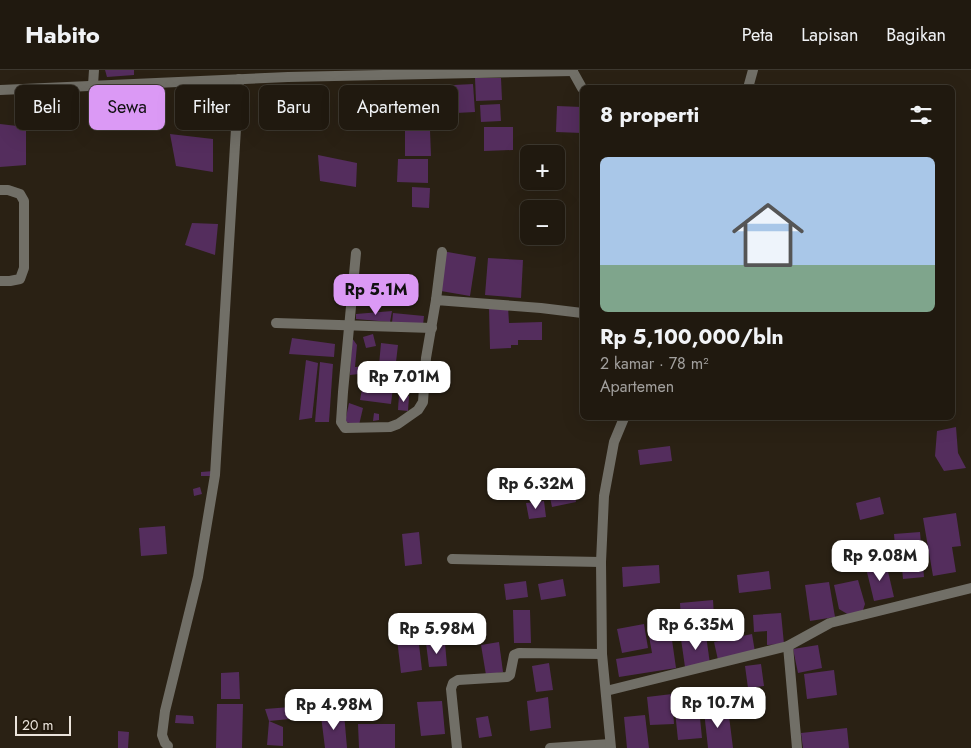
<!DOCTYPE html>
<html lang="id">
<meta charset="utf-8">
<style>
:root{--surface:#20190f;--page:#2d261d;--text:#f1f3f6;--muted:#a2a09e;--line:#3d382f;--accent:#db99f5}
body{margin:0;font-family:Jost,sans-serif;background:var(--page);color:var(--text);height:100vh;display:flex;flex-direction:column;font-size:19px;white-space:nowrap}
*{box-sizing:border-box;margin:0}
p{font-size:16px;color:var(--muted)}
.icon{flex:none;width:28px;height:28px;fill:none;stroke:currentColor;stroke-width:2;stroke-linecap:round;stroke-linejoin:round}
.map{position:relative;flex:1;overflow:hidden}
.details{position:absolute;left:580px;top:15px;width:375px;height:335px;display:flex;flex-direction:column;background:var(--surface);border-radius:8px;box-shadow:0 5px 20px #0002,0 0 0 1px var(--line)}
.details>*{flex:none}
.top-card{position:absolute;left:15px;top:15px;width:475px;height:45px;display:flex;gap:10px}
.buttons{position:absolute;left:520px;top:75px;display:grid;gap:10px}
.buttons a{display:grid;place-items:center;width:45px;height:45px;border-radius:8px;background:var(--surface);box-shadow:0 5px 20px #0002,0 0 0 1px var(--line);font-size:25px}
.scale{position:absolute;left:15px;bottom:12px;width:56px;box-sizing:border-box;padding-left:5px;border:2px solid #ebe4dc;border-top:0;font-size:14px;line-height:18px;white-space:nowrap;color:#ebe4dc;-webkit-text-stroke:4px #21180b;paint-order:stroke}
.price{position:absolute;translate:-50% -42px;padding:0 11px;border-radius:10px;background:#fff;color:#222;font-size:16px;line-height:32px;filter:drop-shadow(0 1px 2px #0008)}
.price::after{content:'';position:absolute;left:50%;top:30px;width:15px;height:11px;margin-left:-8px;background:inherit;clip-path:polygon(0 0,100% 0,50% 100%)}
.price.on{background:var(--accent);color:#111}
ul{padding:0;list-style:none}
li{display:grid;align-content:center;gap:10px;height:265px;padding:0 20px}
li span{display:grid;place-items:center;height:155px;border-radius:8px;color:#555}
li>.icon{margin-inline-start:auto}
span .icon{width:90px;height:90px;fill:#fffc;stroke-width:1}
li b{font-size:21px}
h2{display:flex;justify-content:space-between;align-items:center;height:60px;padding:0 20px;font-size:21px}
.pill{padding:0 18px;border-radius:8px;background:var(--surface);box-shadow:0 5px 20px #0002,0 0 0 1px var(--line);font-size:18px;line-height:45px}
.pill.on{background:var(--accent);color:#111}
header{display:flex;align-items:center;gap:30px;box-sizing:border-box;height:70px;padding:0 25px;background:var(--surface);border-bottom:1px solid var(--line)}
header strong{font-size:24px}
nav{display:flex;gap:28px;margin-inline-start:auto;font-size:18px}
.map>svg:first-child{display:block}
.building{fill:#542d5d}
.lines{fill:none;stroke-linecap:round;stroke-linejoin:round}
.street{stroke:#716f67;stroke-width:10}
</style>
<header>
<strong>Habito</strong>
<nav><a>Peta</a><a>Lapisan</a><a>Bagikan</a></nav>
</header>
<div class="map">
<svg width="971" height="678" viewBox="0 0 971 678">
<rect width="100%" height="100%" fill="#2a2114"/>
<!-- building -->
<g class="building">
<path d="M105,0H134V5L107,7Z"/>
<path d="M475,8H501L502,30L476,31Z"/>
<path d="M473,14L475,42L456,43L454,15Z"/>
<path d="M450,15L451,24L432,25L431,16Z"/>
<path d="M451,26L452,48L434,49L433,27Z"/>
<path d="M500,34L501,51L481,52L480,35Z"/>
<path d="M557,36L582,37V63L556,62Z"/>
<path d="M0,54L26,57V95L0,97Z"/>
<path d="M484,57H513V80L484,81Z"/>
<path d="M430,60L431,86H405V61Z"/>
<path d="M170,64L213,69V102L176,96Z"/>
<path d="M318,85L357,93L356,117L320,111Z"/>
<path d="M398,89H428V113L397,112Z"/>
<path d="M412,117L430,118L429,138L412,137Z"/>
<path d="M192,153L218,154L215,185L185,175Z"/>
<path d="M442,181L476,187L470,226L435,220Z"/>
<path d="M488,188L523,190L521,228L485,225Z"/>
<path d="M489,237H508L509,253L542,252V270H518V275H511V278L490,279Z"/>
<path d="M392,241L390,252L356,249V244Z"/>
<path d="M393,243L424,246L423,255L392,253Z"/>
<path d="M373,264L376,276L366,278L363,267Z"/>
<path d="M292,268L335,274L334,287L289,284Z"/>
<path d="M352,268L357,275L355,297L378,296L377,302L350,305Z"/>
<path d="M381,273L398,275L391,334L360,330L364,308L378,306Z"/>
<path d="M306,290L318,293L312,348L299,350Z"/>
<path d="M320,292L333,294L329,352H315Z"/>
<path d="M399,325L409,326L408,341L398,340Z"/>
<path d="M349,333L363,338L359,355L345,352Z"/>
<path d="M374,343L379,344V350L373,351Z"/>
<path d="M956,357L958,383L966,398L944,401L935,386L937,361Z"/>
<path d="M670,376L672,391L640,395L638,380Z"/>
<path d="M214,401V406H201V402Z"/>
<path d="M572,413L576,432L552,437L548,418Z"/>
<path d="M200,417L202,424L194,426L193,419Z"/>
<path d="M880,427L884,444L860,450L856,433Z"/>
<path d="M544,431L546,447L529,449L526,433Z"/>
<path d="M956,443L961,476L952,477L956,502L933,506L923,448Z"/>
<path d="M165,456L167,484L141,486L139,458Z"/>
<path d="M419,462L422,494L405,496L402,464Z"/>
<path d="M920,462L924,507L903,509L900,476L895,477L894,464Z"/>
<path d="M886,493L894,527L874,531L866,498Z"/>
<path d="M659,495L660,513L623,517L622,497Z"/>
<path d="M769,501L771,519L739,523L737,505Z"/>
<path d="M563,509L566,526L541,530L538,514Z"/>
<path d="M858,510L865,534L862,543L849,545L839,539L834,515Z"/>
<path d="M526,511L528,527L506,530L504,514Z"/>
<path d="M829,512L835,547L810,551L805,515Z"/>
<path d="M713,530L714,547L681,550L680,533Z"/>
<path d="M513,540H530L531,573H514Z"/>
<path d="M781,543L784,574L767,575V561L754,562L753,545Z"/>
<path d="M644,554L648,578L622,583L617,559Z"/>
<path d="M671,563L676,598L619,607L616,589L652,583L649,566Z"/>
<path d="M752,564L755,582L718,590L714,572Z"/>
<path d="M706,565L710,594L685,597L681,569Z"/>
<path d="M418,566L422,600L401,603L397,569Z"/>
<path d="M499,572L503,602L486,605L481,575Z"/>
<path d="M426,573H445L447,596L429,597Z"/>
<path d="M818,575L822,598L798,603L793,579Z"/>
<path d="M549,593L553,620L536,622L532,596Z"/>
<path d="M761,594L764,616L748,618L745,596Z"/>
<path d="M834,600L837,625L807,629L804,604Z"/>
<path d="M239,602L240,629H221V603Z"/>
<path d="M672,624L674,654L650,655L647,627Z"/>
<path d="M548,627L551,658L530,661L527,631Z"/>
<path d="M442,631L445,664L421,666L417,632Z"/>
<path d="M217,634H243L242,678H216Z"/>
<path d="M290,637V649L269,651L283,657V676L267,675L269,651L265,639Z"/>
<path d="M699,638L702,668L678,670L675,641Z"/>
<path d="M728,638L733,678H708L704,641Z"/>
<path d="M344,643L347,678H325L321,646Z"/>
<path d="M176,645L193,646L194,654L175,653Z"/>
<path d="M645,645L649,678H627L624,647Z"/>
<path d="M488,646L492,666L479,668L476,648Z"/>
<path d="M358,654H395V678H359Z"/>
<path d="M847,658L849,678H803L801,663Z"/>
<path d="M118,661L129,662L128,678H118Z"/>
</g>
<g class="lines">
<!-- street -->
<g class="street">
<path d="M572,0L582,18"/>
<path d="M93,15L94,0"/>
<path d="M748,18L753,0"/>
<path d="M0,20L288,7L573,1"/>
<path d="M0,120H8L20,124L24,131V198L20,209L10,211H0"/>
<path d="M356,183L343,322L341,352L345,358L390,357L398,354L418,340L423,332L426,288L436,230L541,238L582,243"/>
<path d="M436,230L442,182"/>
<path d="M276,253L432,258"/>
<path d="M452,489L601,492"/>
<path d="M788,576L797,678"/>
<path d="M606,621L788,576L830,553L971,518"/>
<path d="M168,676L165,673L162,665L165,641L198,507L215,405L239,9"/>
<path d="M457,678L451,619L453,613L458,610L507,607L510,605L514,585L519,583L602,584"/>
<path d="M550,678L610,674"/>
<path d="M611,678L602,584L601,492L604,426L614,372L624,348"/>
</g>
</g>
</svg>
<div class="buttons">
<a>+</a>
<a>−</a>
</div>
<div class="scale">20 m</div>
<b class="price on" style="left:376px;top:246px">Rp 5.1M</b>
<b class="price" style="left:404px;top:333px">Rp 7.01M</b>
<b class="price" style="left:536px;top:440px">Rp 6.32M</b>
<b class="price" style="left:880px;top:512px">Rp 9.08M</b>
<b class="price" style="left:696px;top:581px">Rp 6.35M</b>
<b class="price" style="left:437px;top:585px">Rp 5.98M</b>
<b class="price" style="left:718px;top:659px">Rp 10.7M</b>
<b class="price" style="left:334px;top:661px">Rp 4.98M</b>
<div class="top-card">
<a class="pill">Beli</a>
<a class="pill on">Sewa</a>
<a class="pill">Filter</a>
<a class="pill">Baru</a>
<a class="pill">Apartemen</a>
</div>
<section class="details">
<h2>8 properti<svg class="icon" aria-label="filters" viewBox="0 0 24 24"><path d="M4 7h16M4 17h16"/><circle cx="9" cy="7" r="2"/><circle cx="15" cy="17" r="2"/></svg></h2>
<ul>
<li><span style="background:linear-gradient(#a9c7e8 70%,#7fa58c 0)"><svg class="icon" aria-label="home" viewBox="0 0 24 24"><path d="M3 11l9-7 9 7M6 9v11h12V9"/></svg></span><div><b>Rp 5,100,000/bln</b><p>2 kamar · 78 m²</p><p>Apartemen</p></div></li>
</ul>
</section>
</div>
